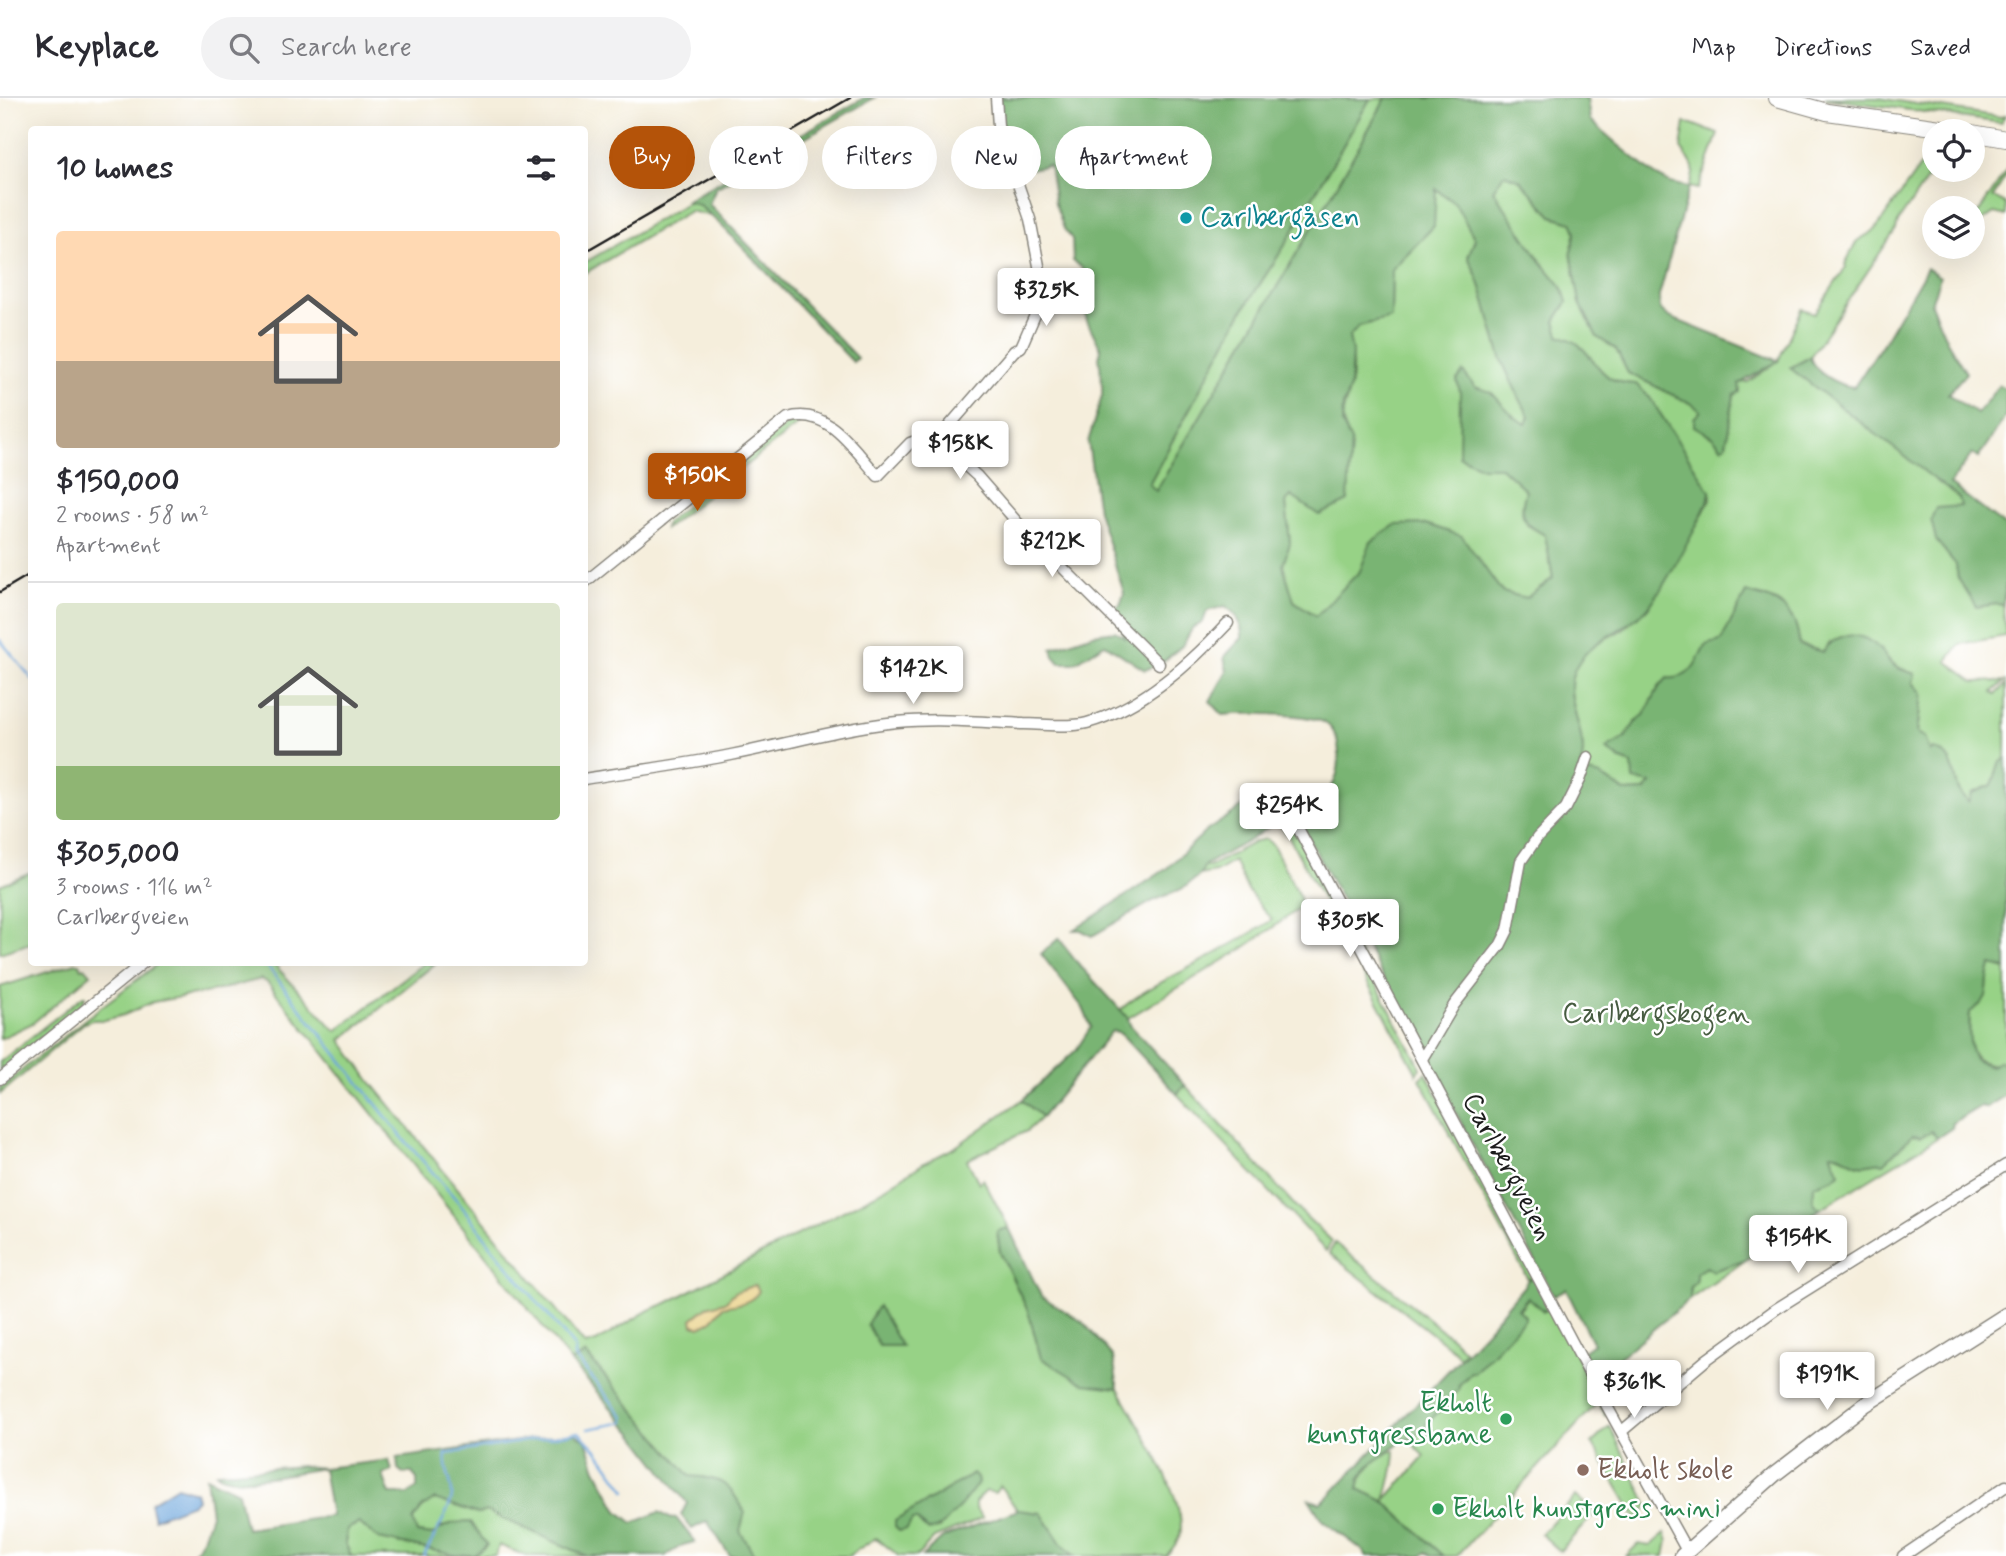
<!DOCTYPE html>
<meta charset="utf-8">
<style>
:root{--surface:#fff;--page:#f2f2f3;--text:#2b2b33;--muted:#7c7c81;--line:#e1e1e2;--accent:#b45309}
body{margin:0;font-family:Mynerve,sans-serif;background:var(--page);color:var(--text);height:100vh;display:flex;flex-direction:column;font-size:26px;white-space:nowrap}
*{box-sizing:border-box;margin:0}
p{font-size:23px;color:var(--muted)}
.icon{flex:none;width:38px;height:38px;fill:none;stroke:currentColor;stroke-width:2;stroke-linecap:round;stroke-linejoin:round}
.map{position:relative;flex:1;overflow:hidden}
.panel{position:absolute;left:28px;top:28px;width:560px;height:840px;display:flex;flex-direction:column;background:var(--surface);border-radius:7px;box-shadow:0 7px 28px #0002}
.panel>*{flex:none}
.banner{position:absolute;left:609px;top:28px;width:665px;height:63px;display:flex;gap:14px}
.buttons{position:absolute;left:1922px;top:21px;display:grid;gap:14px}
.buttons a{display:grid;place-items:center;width:63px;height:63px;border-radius:50%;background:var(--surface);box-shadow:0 7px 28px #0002;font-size:35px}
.price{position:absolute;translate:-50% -60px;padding:0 16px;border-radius:7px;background:#fff;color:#222;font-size:23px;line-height:46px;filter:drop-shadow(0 2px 4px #0008)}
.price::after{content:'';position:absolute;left:50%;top:42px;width:21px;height:16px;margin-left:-10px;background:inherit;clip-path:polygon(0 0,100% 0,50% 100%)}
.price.selected{background:var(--accent);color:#fff}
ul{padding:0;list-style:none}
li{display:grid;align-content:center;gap:14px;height:371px;padding:0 28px}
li+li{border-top:2px solid var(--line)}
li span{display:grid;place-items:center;height:217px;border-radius:7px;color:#555}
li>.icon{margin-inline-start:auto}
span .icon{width:126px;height:126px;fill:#fffc;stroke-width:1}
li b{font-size:30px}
h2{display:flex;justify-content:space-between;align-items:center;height:84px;padding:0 28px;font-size:30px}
.tag{padding:0 24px;border-radius:32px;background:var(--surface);box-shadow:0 7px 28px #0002;font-size:24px;line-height:63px}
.tag.selected{background:var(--accent);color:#fff}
header{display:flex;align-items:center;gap:42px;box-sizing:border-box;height:98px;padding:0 35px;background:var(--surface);border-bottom:2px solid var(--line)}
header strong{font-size:33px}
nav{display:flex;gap:38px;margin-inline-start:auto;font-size:24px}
.search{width:490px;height:63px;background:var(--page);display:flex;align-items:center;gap:18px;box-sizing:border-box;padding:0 24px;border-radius:38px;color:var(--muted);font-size:26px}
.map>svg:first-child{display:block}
.green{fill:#97d286;stroke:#5a7751;stroke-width:2;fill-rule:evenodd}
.forest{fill:#79b473;stroke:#4a6848;stroke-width:2;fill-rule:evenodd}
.sand{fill:#eeda9e;stroke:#857b5d;stroke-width:2}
.water{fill:#6ca5dc;stroke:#44607c;stroke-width:2}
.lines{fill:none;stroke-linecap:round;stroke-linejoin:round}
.stream{stroke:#6ca5dc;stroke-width:2.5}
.minor-casing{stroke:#88857c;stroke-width:13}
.tertiary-casing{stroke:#88857c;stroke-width:17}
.secondary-casing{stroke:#88857c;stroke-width:18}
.minor{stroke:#fff;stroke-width:10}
.tertiary{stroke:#fff;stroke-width:14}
.secondary{stroke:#fff;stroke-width:16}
.rail{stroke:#1c1c1c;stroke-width:2.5}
.culture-dot{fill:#0f9aa8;stroke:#fff;stroke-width:2.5}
.leisure-dot{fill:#2e9e5b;stroke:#fff;stroke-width:2.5}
.education-dot{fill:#8d6e63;stroke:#fff;stroke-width:2.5}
.labels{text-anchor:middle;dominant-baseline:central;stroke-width:5;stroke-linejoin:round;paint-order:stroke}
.culture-label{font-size:28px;fill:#0d838f;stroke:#fff;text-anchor:start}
.park-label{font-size:28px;fill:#475c41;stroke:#fff}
.street-label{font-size:28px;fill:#1c1c1c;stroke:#fff}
.leisure-label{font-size:28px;fill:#27864d;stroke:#fff;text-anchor:end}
.education-label{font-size:28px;fill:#785e54;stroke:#fff;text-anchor:start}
</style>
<header>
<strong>Keyplace</strong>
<div class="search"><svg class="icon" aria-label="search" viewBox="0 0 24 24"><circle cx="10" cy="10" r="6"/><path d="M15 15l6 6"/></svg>Search here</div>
<nav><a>Map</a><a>Directions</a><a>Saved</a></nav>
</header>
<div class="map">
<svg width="2006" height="1458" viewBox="0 0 2006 1458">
<rect width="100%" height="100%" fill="#fff"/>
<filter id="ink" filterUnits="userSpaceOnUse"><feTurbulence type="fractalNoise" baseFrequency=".0143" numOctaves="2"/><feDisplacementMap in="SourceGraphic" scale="14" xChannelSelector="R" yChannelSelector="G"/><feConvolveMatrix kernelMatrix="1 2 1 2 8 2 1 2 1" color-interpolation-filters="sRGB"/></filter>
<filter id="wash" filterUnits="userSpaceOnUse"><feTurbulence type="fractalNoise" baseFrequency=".00686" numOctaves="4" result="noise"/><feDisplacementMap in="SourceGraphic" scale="28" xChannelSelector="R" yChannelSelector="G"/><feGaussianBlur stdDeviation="1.57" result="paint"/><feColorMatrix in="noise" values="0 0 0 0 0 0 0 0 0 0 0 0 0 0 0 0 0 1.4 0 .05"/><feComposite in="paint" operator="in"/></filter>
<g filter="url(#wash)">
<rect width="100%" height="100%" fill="#f5eedc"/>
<!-- green -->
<g class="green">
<path d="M1386,0L1339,84L1156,393L1149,386L1243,212L1282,152L1370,1Z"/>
<path d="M1825,0H1878L2001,19L2005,17L2001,25Z"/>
<path d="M1685,25L1692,26L1718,36L1698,91L1689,89C1698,66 1692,68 1681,50Z"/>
<path d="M1934,49V71L1898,124L1896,131L1810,259L1790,270L1959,400L1962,408L1936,442L1956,467L1958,480L1976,509L1997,506L2003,507L2006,538L1960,546L1947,563L1974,584L2005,583L1993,594L1996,597L2006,586V660L1999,666L1992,687L1972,695L1968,704C1949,688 1962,660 1933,651L1930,654L1917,635L1922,595L1913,585L1914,576C1898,570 1890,566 1881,551L1830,544L1824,554L1799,547C1785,510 1789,502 1746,495L1721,543L1705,547L1692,574L1659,589L1645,616L1635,625L1625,640L1606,651L1621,662L1632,666L1652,685L1645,693L1625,694L1601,678L1579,674C1580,667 1583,659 1583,653C1583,629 1564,597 1574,573C1588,538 1615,543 1633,522C1665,485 1691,442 1711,399L1710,393L1650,300L1636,286C1600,285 1602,268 1579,247C1574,242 1566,240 1559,237L1555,223L1567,204L1562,189L1542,165L1493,92L1504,75L1521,82L1552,118L1572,124L1576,134L1571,154L1580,205L1597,239L1616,251L1628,275L1690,305L1702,313L1694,328L1726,347L1730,310L1739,285L1748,284L1778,263L1802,211L1815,215L1846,169L1845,166L1857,143L1875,132Z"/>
<path d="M2006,73V78L1993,99L2006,107V118L1994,115L1972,130V124Z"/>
<path d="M1435,90L1455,105L1475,141L1468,159C1484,188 1489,222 1499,253C1506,276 1518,297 1529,318L1527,327L1514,319L1491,294L1475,289L1464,275L1457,282L1482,369H1501L1526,392L1527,427L1545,437L1553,480L1526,500L1502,494L1461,438L1371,444L1361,473L1317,519L1294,503L1283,467L1290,445L1286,405L1290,397L1351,344C1337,315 1343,317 1350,290C1354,274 1352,255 1349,239L1359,228L1391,220L1392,171L1434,128Z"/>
<path d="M694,104L711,118L690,113L585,175L584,165L687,105Z"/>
<path d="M799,323L797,327L665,431L666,425L790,324Z"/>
<path d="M1286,717L1421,970L1417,976L1290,741L1283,730L1276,725Z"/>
<path d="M1266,741L1273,747L1300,800V810L1244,850L1128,920L1120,912C1144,891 1172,879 1200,864C1225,851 1248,837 1272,822L1248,793L1234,763L1216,774L1200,777L1205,767L1209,769L1256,743Z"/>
<path d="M31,774V845L0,855V787Z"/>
<path d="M76,865H79L81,870L85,869L91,876L33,925L0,941V889Z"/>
<path d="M159,865H273L336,933L424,865H436L341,942L371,984L585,1247L596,1244L649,1212L667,1205L876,1096L924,1065L954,1050L1022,1002L1042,1019L1027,1033L967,1062L979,1085L983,1081L1009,1130L997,1133L1000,1154L1028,1213L1041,1260L1118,1290C1137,1325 1181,1392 1181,1430C1181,1441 1173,1450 1166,1458H1075L1062,1447L1041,1415L1019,1414L1000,1388L995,1395L986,1393L975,1404V1410L983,1420L934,1440L917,1458H899L876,1440L848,1458H755L705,1379H690L640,1320H637L634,1313L586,1256L571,1264L267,884L261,881L210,894L153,904L124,917L105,922H92L84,925L0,996V990L84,922ZM972,1376L978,1385L939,1430C928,1433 924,1431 918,1422H912L907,1431L899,1433L895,1429V1423Z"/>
<path d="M1992,867L2006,871V966C1965,970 1969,947 1970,914C1997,897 1981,891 1992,867Z"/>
<path d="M83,898H85L84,903L79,909L0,972V964Z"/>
<path d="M1426,975L1534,1180L1528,1181L1420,981Z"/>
<path d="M1185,987L1299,1112L1332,1143L1326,1153L1177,996Z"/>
<path d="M1931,1033L1937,1040L1820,1111L1813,1104L1814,1087L1834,1080L1840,1075L1830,1055C1842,1055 1848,1063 1859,1066C1868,1068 1874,1063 1883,1065L1913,1036Z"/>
<path d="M1335,1145L1452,1240L1465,1253L1459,1259L1453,1252L1329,1155Z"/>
<path d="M1746,1162L1690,1201V1189L1696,1184V1175L1706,1169L1713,1173Z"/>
<path d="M1529,1199L1543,1213L1552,1211L1607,1316L1605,1318L1598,1304L1457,1458H1444L1384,1403L1358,1391C1362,1372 1378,1357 1395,1352C1395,1367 1389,1390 1385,1402L1425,1358L1410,1343L1459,1291L1458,1288L1472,1274Z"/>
<path d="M1610,1328L1648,1408L1637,1422L1592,1345Z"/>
<path d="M1576,1398L1595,1415L1560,1453L1541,1436Z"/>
<path d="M435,1401L479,1416L486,1413L587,1458H526L499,1447L496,1458H351L345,1445L347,1431L359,1425L379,1441L455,1457H475L486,1448L471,1424L441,1429L433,1437L417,1435L412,1422L422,1410Z"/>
<path d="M1665,1435L1668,1443L1665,1458H1626L1638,1446L1650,1448Z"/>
</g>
<!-- forest -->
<g class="forest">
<path d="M864,0H874L716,90L709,106L857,260L853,264L723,129L698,106L686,103Z"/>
<path d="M999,0L1370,1L1282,152L1243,212L1149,386L1156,393L1339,84L1386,0H1587L1590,22L1617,46L1655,77L1670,85L1689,89L1659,198L1660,211L1669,219L1778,263L1739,286L1740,294L1734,297L1726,347L1722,350L1712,338L1694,328V320L1701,313L1690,305L1628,275L1616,251L1597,239L1580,205L1571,154L1576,134L1572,124L1552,118L1520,82L1504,76L1493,92L1542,165L1562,189L1567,204L1555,223L1559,237C1566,240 1574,242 1579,247C1602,268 1600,285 1636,286L1650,300L1710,393C1711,407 1658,499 1647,511C1624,535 1588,540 1574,573C1564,596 1582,629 1583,652C1583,659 1581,667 1579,673L1601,678L1625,694L1645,693L1651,685L1633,682L1632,666L1621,662L1606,651L1625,640L1635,625L1645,616L1659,589L1667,580C1690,582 1696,566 1705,547L1721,543L1746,495C1776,500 1799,513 1799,547L1823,554C1838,532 1862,533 1880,551C1884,554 1886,560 1890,564C1896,571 1906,573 1915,576L1913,585L1922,595L1917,635L1925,639L1930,654L1933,651C1963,660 1948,688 1968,704L1972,695L1992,687L1999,666L2006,660V871L1992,867C1981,891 1997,897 1970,914C1969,925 1968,952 1975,961C1979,965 1986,966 1991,968L2000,963L2006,966V997L1985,1010L1981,1008L1953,1025L1952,1030L1937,1040L1931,1033L1921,1039L1913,1037L1884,1065C1875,1063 1868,1068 1859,1066C1849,1063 1842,1055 1831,1055L1840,1075L1834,1080L1814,1087L1813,1104L1820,1111L1746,1162L1713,1173L1706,1169L1696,1175V1184L1690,1189V1201L1594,1280L1582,1254L1593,1246L1566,1191L1554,1198L1293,711C1305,706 1323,701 1331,690C1342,673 1343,636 1325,625C1308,615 1243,615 1223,617L1210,603L1227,573L1224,559L1242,540C1242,525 1237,516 1225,508L1207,513L1203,524L1192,531L1183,547L1163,564L1145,572L1105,546L1074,565H1060L1054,558L1052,550L1093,536L1115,533L1126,540L1112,510L1120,507L1124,495L1098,413L1088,344L1102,297V285L1099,259L1101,251L1087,223L1081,200L1083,184L1082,170L1073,163L1072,141L1064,131L1055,105L1049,67L1016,74L999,21ZM1436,91L1455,105L1475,141L1468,159C1484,188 1489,222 1499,253C1506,276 1518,297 1529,318L1526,326L1514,319L1491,294L1475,289L1463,274L1457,282L1460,294L1459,358L1482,369H1501L1526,392C1519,418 1520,424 1545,437L1553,480L1526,500L1502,494L1462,438L1426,426L1395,427L1371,444L1360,473L1316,518L1294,503L1283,467L1290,445L1286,405L1291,398L1319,417L1348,403L1351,343L1342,326L1343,307L1350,290L1352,254L1349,239L1359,228L1391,220L1392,171L1434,128Z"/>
<path d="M1927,170L1940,179L1931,206L1947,243L1966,275L1948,296L1977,316L1999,287L2006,291V318L1978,360L1972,356L1950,386L2006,429V484L2003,507L1997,506L1976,509L1958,480L1956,467L1936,442L1931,421L1936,410L1961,408L1959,400L1790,270L1810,259C1814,275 1839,288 1854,289L1885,242Z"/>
<path d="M1261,696L1266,706L1280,704L1286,717L1250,742L1205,767L1200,777L1184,790L1153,803L1092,838L1081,832H1074L1166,771L1205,734Z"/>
<path d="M1059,840L1074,861L1128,920L1130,927L1185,987L1177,996L1124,939L1118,934L1112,933L1042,1019L1022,1002L1076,952L1091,929L1083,910L1041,856Z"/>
<path d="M1009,1130L1041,1198L1084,1225L1113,1259L1118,1290L1084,1286L1041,1260L1028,1213L1000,1154L997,1133Z"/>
<path d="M1534,1180L1551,1209L1544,1213L1528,1199L1518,1211L1525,1218V1221L1474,1275L1471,1274L1458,1288L1460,1290L1414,1340L1403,1342L1368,1369L1360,1380L1358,1391L1384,1403L1444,1458H1431L1427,1454L1422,1458H1367L1361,1451L1322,1422L1309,1401L1320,1405L1332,1395L1486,1233L1524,1188L1528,1181Z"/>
<path d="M878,1208L901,1248H879L867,1226Z"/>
<path d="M586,1256L690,1378C725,1380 728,1386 745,1414L740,1433L755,1458H730L707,1423L692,1431L681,1417L687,1405L632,1334L571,1264Z"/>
<path d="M574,1335L586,1342L596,1371L618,1413L633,1425L659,1414L672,1421L676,1420L695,1444L683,1447L665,1458H587L486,1413L479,1416L435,1401L422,1410L413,1422L417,1435L433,1437C445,1425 455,1424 471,1424L487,1447L475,1457H455L379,1441L359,1425L347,1431L345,1445L351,1458H192L204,1437L211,1416L206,1379L238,1394L246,1431L331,1418L323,1370C301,1373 230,1391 216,1374L303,1368L323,1370L389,1362L392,1373L383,1377L390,1396H408L417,1390V1381L412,1375H403L398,1371L397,1360Z"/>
<path d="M973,1376L977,1380L978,1385C970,1396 943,1433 930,1432C924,1432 921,1426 917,1422H912L907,1431L899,1433L895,1429V1423Z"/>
<path d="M1018,1412L1041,1415L1062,1447L1075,1458H922L944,1439Z"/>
</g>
<!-- sand -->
<path class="sand" d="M755,1187L759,1193C751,1206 737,1206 723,1209L710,1224L700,1229L693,1227L692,1221L707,1209L725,1204L735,1194Z"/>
<!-- water -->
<path class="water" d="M177,1388L195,1394L197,1401L192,1406L154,1421L150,1405Z"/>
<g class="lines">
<!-- stream -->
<g class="stream">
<path d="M0,542L32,581"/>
<path d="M264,864L402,1039L461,1107L493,1150L575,1250V1259L624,1319V1323L620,1325L588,1331"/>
<path d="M424,1458C430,1446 451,1410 452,1398C453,1384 443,1369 446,1356L579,1334L599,1355L626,1393"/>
</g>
</g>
</g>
<g filter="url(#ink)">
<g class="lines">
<defs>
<g id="minor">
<path d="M937,342L1014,253L1021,249L1042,201L1040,173L1030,121L998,28L996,0"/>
<path d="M584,485L788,320C828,308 854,352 878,378L910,345L930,338L937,342L977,378L1017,424L1159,566"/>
<path d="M584,681C633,673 682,667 731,657C786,646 841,630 897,624C940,620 981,624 1024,626C1043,626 1068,630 1087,625C1142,610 1191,565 1228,525"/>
<path d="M1283,702L1592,1281L1687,1453"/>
<path d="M1422,961L1454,907L1500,848L1508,832L1521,763L1537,740L1566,710L1580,682L1588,659"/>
<path d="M0,981L144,864"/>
<path d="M1622,1333L1706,1262L1776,1211L2006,1067"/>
<path d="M1903,1458L2006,1388"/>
</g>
<path id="tertiary" d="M1682,1458L1775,1376L1866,1306L2006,1217"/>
<g id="secondary">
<path d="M1777,0L1827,14L1962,33"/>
<path d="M1972,35L2006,41"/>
</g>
</defs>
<!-- minor casing -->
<use href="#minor" class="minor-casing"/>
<!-- tertiary casing -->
<use href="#tertiary" class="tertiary-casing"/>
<!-- secondary casing -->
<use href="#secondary" class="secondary-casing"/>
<!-- minor -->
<use href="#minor" class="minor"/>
<!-- tertiary -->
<use href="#tertiary" class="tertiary"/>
<!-- secondary -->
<use href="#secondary" class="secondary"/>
<!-- rail -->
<g class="rail">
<path d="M584,154L850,0"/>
<path d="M0,494L32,475"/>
</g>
</g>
</g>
<!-- markers -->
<circle class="culture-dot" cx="1186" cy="120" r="7"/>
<g class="leisure-dot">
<circle cx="1506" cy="1321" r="7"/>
<circle cx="1438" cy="1411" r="7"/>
</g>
<circle class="education-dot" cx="1583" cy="1372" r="7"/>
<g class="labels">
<!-- culture labels -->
<g class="culture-label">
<text x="1200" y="120">Carlbergåsen</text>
</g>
<!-- park labels -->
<g class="park-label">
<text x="1656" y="916">Carlbergskogen</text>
</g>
<!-- street labels -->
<g class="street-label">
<text transform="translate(1507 1069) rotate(62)">Carlbergveien</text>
</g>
<!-- leisure labels -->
<g class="leisure-label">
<text x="1492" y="1305">Ekholt<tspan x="1492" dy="32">kunstgressbane</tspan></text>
<text x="1452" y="1411" text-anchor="start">Ekholt kunstgress mini</text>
</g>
<!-- education labels -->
<g class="education-label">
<text x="1597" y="1372">Ekholt skole</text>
</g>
</g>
</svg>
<div class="buttons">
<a><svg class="icon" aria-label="locate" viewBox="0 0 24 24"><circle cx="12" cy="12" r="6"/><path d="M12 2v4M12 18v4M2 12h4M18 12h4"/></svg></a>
<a><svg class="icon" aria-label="layers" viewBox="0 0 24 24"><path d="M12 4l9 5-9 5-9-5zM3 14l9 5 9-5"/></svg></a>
</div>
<b class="price" style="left:1046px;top:230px">$325K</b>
<b class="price" style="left:960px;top:383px">$158K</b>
<b class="price selected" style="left:697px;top:415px">$150K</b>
<b class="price" style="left:1052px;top:481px">$212K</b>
<b class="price" style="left:913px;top:608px">$142K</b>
<b class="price" style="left:1289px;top:745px">$254K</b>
<b class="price" style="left:1350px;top:861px">$305K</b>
<b class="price" style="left:1798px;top:1177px">$154K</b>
<b class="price" style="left:1827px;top:1314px">$191K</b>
<b class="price" style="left:1634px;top:1322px">$361K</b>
<div class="banner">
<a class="tag selected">Buy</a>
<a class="tag">Rent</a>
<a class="tag">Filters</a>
<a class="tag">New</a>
<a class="tag">Apartment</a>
</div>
<section class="panel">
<h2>10 homes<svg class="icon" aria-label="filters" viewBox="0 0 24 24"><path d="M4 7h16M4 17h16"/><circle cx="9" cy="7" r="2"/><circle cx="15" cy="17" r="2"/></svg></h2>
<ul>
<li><span style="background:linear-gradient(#ffd9b3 60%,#b9a48a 0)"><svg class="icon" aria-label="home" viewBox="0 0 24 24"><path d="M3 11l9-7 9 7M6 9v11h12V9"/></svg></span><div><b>$150,000</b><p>2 rooms · 58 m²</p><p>Apartment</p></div></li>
<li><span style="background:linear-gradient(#dfe7d0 75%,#8fb573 0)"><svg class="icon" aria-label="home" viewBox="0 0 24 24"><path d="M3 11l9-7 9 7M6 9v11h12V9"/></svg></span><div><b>$305,000</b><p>3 rooms · 116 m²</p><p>Carlbergveien</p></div></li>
</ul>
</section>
</div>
